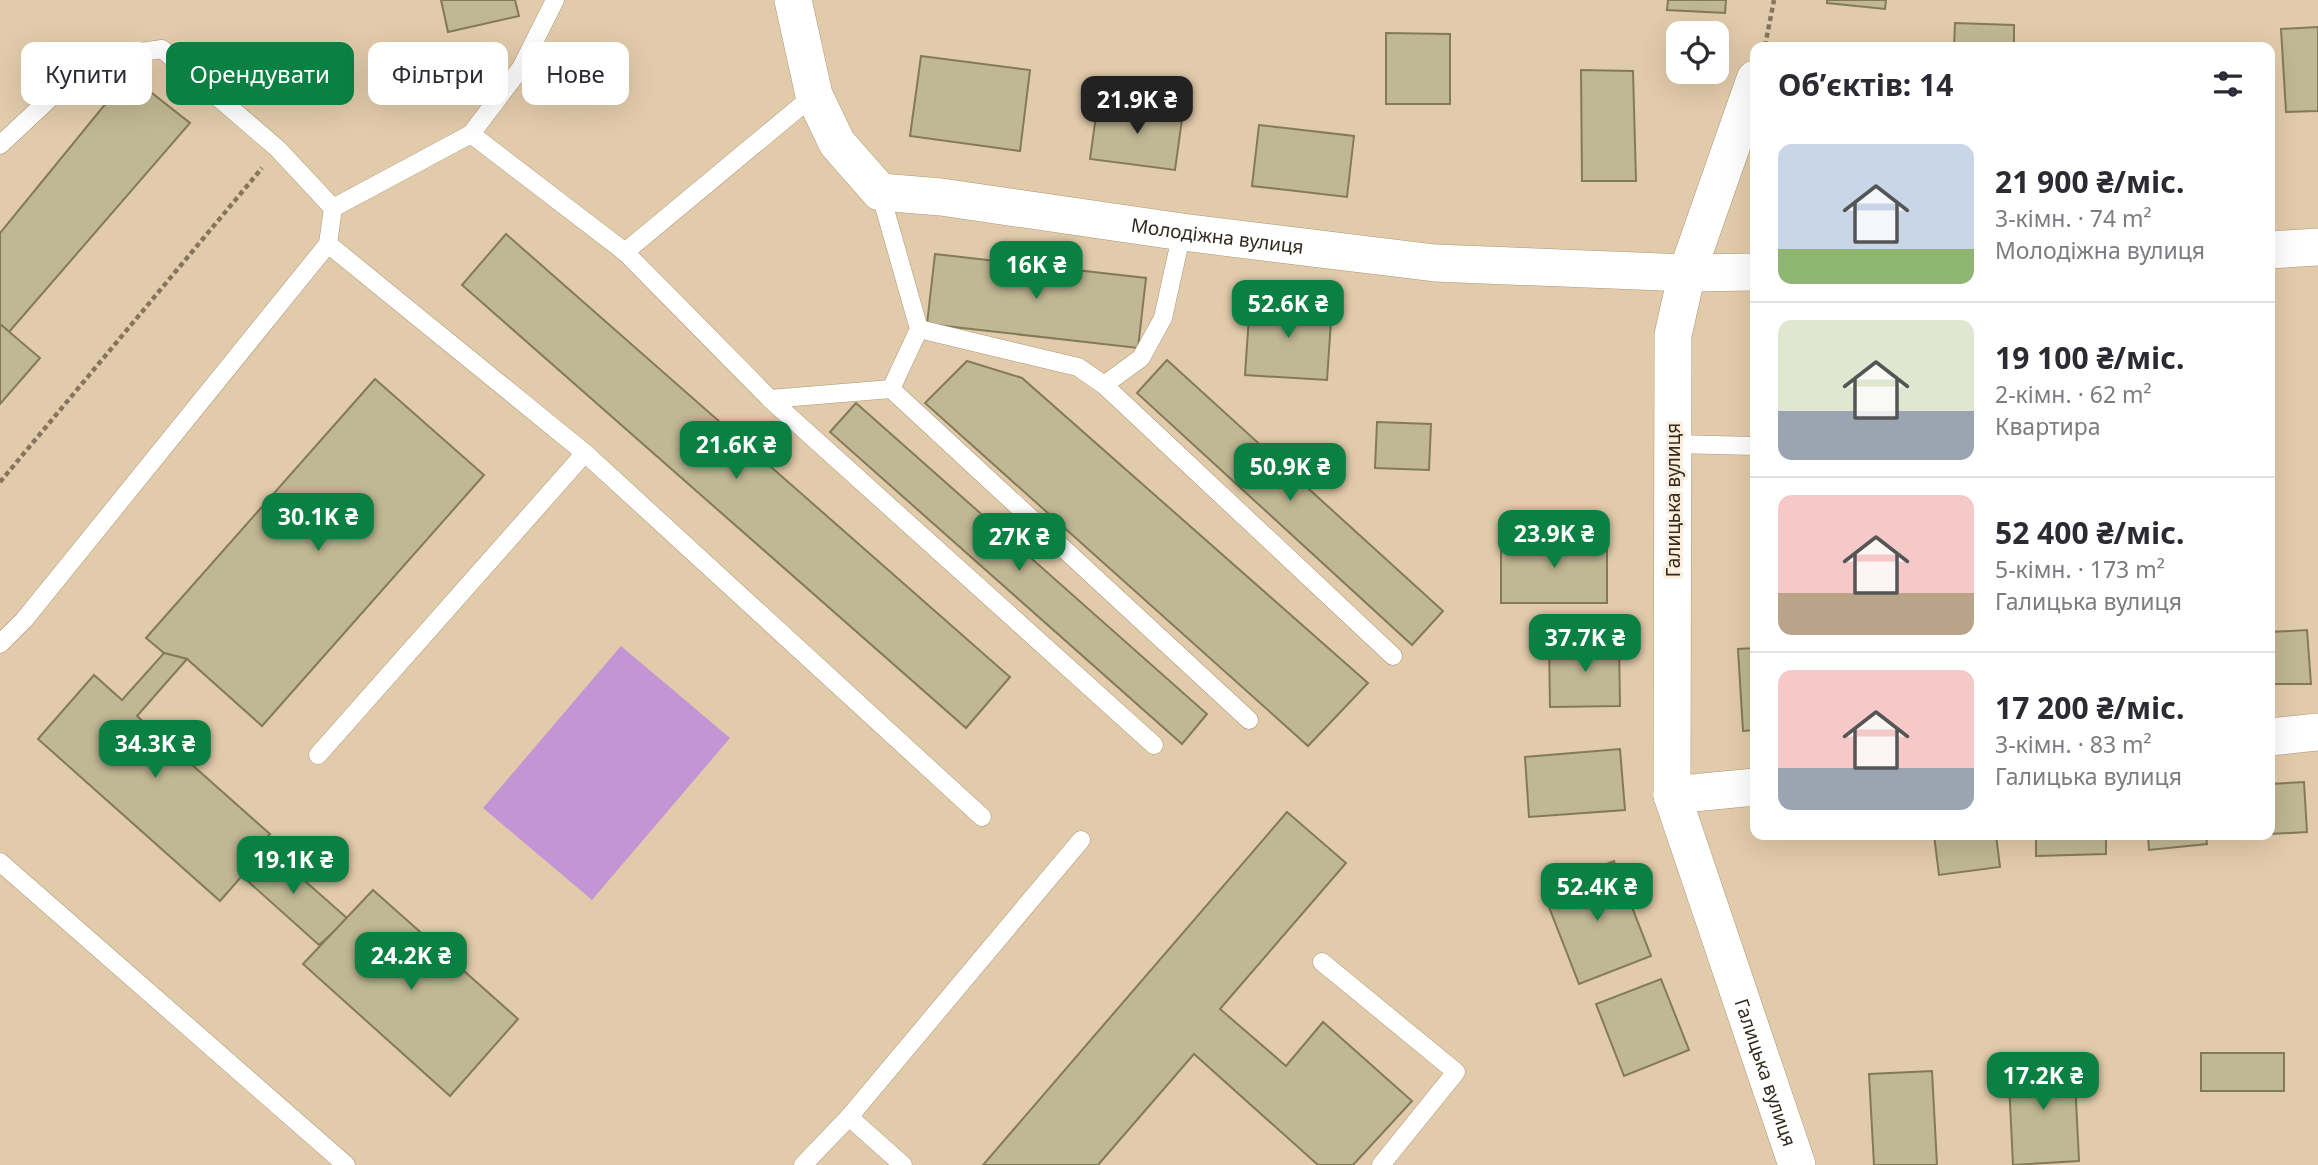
<!DOCTYPE html>
<html lang="uk">
<meta charset="utf-8">
<style>
:root{--surface:#fff;--page:#f7f7f7;--text:#2b2b33;--muted:#7c7c81;--line:#e1e1e2;--accent:#0b8043}
body{margin:0;font-family:"Noto Sans",sans-serif;background:var(--page);color:var(--text);height:100vh;display:flex;flex-direction:column;font-size:26px;white-space:nowrap}
*{box-sizing:border-box;margin:0}
p{font-size:23px;color:var(--muted)}
.icon{flex:none;width:38px;height:38px;fill:none;stroke:currentColor;stroke-width:2;stroke-linecap:round;stroke-linejoin:round}
.map{position:relative;flex:1;overflow:hidden}
.side{position:absolute;left:1750px;top:42px;width:525px;height:798px;display:flex;flex-direction:column;background:var(--surface);border-radius:14px;box-shadow:0 7px 28px #0002}
.side>*{flex:none}
.hud{position:absolute;left:21px;top:42px;width:665px;height:63px;display:flex;gap:14px}
.buttons{position:absolute;left:1666px;top:21px;display:grid;gap:14px}
.buttons a{display:grid;place-items:center;width:63px;height:63px;border-radius:14px;background:var(--surface);box-shadow:0 7px 28px #0002;font-size:35px}
.price{position:absolute;translate:-50% -60px;padding:0 16px;border-radius:14px;background:var(--accent);color:#fff;font-size:23px;line-height:46px;filter:drop-shadow(0 2px 4px #0008)}
.price::after{content:'';position:absolute;left:50%;top:42px;width:21px;height:16px;margin-left:-10px;background:inherit;clip-path:polygon(0 0,100% 0,50% 100%)}
.price.selected{background:#222;color:#fff}
ul{padding:0;list-style:none}
li{display:flex;align-items:center;gap:21px;height:175px;padding:0 28px}
li+li{border-top:2px solid var(--line)}
li span{display:grid;place-items:center;flex:none;width:196px;height:140px;border-radius:14px;color:#555}
li>.icon{margin-inline-start:auto}
span .icon{width:84px;height:84px;fill:#fffc;stroke-width:1}
li b{font-size:30px}
h2{display:flex;justify-content:space-between;align-items:center;height:84px;padding:0 28px;font-size:30px}
.pill{padding:0 24px;border-radius:14px;background:var(--surface);box-shadow:0 7px 28px #0002;font-size:24px;line-height:63px}
.pill.selected{background:var(--accent);color:#fff}
.map>svg:first-child{display:block}
.water{fill:#c395d5}
.building{fill:#c0b793;stroke:#837b58;stroke-width:2}
.lines{fill:none;stroke-linecap:round;stroke-linejoin:round}
.service-casing{stroke:#ac9677;stroke-width:19}
.minor-casing{stroke:#ac9677;stroke-width:38}
.path{stroke:#85755f;stroke-width:4.5;stroke-dasharray:5 3.5;stroke-linecap:butt}
.service{stroke:#fff;stroke-width:18}
.minor{stroke:#fff;stroke-width:37}
.labels{text-anchor:middle;dominant-baseline:central;stroke-width:6;stroke-linejoin:round;paint-order:stroke}
.street-label{font-size:19px;fill:#332a1d;stroke:#f9eddd}
</style>
<div class="map">
<svg width="2318" height="1165" viewBox="0 0 2318 1165">
<rect width="100%" height="100%" fill="#e2cbaa"/>
<!-- water -->
<path class="water" d="M621,646L730,738L592,900L483,808Z"/>
<!-- building -->
<g class="building">
<path d="M441,0H515L519,16L448,32Z"/>
<path d="M1668,0H1726L1725,13L1667,10Z"/>
<path d="M1827,0H1886L1885,9L1827,3Z"/>
<path d="M1955,23L2014,25V47H1954Z"/>
<path d="M2318,27V111L2286,112L2281,29Z"/>
<path d="M1386,33L1450,34V104H1386Z"/>
<path d="M921,56L1030,70L1020,151L910,136Z"/>
<path d="M1581,70L1633,71L1636,181H1582Z"/>
<path d="M129,75L190,123L9,332L0,324V233Z"/>
<path d="M1098,101L1183,112L1175,170L1090,159Z"/>
<path d="M1259,125L1354,136L1347,197L1252,186Z"/>
<path d="M506,234L1010,677L966,728L462,285Z"/>
<path d="M935,254L1146,278L1138,348L927,324Z"/>
<path d="M1250,301L1332,306L1327,380L1245,375Z"/>
<path d="M0,324L40,358L0,404Z"/>
<path d="M1167,360L1443,611L1412,645L1137,393Z"/>
<path d="M967,361L1022,378L1368,683L1308,746L925,403Z"/>
<path d="M375,379L484,475L262,726L187,659L164,653L146,638Z"/>
<path d="M856,403L1207,714L1182,744L830,432Z"/>
<path d="M1377,422L1431,424L1429,470L1375,468Z"/>
<path d="M1607,536V603H1501V537Z"/>
<path d="M2307,630L2311,684H2270V632Z"/>
<path d="M1619,641L1620,706L1550,707L1549,643Z"/>
<path d="M1755,648V730L1743,731L1738,649Z"/>
<path d="M164,653L187,659L137,716L270,834L262,843L242,876L220,901L38,739L94,675L122,700Z"/>
<path d="M1620,749L1625,810L1529,817L1525,757Z"/>
<path d="M2304,782L2307,832L2270,834V784Z"/>
<path d="M1287,812L1346,863L1220,1009L1286,1066L1323,1022L1412,1101L1353,1165H1318L1194,1054L1098,1165H983Z"/>
<path d="M1934,835H1996L2000,867L1939,875Z"/>
<path d="M2036,835H2106V854L2036,856Z"/>
<path d="M2148,835H2206L2207,844L2149,850Z"/>
<path d="M262,843L348,919L319,945L242,876Z"/>
<path d="M1614,861L1651,956L1579,984L1542,889Z"/>
<path d="M373,890L518,1019L450,1096L303,964Z"/>
<path d="M1661,979L1689,1050L1624,1076L1596,1004Z"/>
<rect x="2201" y="1053" width="83" height="38"/>
<path d="M2074,1059L2079,1161L2013,1165L2008,1062Z"/>
<path d="M1932,1071L1937,1165H1874L1869,1074Z"/>
</g>
<g class="lines">
<defs>
<g id="service">
<path d="M471,134L625,252L814,95"/>
<path d="M0,145L92,59L162,49L278,149L333,208"/>
<path d="M880,192L919,329L891,389"/>
<path d="M328,244L585,453L982,817"/>
<path d="M625,252L770,399L891,389L1249,720"/>
<path d="M919,329L1078,367L1104,385L1393,656"/>
<path d="M1104,385L1141,358L1163,318L1182,232"/>
<path d="M770,399L1154,745"/>
<path d="M1674,444L1755,446"/>
<path d="M0,644L24,620L328,244L333,208L471,134L521,68L555,0"/>
<path d="M318,755L585,453"/>
<path d="M0,862L346,1165"/>
<path d="M1322,962L1456,1072L1381,1165"/>
<path d="M849,1117L903,1165"/>
<path d="M803,1165L849,1117L1081,840"/>
</g>
<g id="minor">
<path id="s1" d="M793,0L814,95L837,143L880,192L941,197L1182,232L1435,263L1687,273L1755,272"/>
<path id="s2" d="M1755,79L1687,273L1673,335L1672,795L1797,1165"/>
<path d="M2270,250L2318,247"/>
<path d="M2270,737L2318,732"/>
<path d="M1672,795L1755,787"/>
</g>
</defs>
<!-- service casing -->
<use href="#service" class="service-casing"/>
<!-- minor casing -->
<use href="#minor" class="minor-casing"/>
<!-- path -->
<g class="path">
<path d="M1765,46L1774,0"/>
<path d="M0,482L262,168"/>
</g>
<!-- service -->
<use href="#service" class="service"/>
<!-- minor -->
<use href="#minor" class="minor"/>
</g>
<g class="labels">
<!-- street labels -->
<g class="street-label">
<text stroke="none"><textPath href="#s1" startOffset="556">Молодіжна вулиця</textPath></text>
<text transform="translate(1673 500) rotate(-90)">Галицька вулиця</text>
<text stroke="none"><textPath href="#s2" startOffset="1022">Галицька вулиця</textPath></text>
</g>
</g>
</svg>
<div class="buttons">
<a><svg class="icon" aria-label="locate" viewBox="0 0 24 24"><circle cx="12" cy="12" r="6"/><path d="M12 2v4M12 18v4M2 12h4M18 12h4"/></svg></a>
</div>
<b class="price selected" style="left:1137px;top:136px">21.9K ₴</b>
<b class="price" style="left:1036px;top:301px">16K ₴</b>
<b class="price" style="left:1288px;top:340px">52.6K ₴</b>
<b class="price" style="left:736px;top:481px">21.6K ₴</b>
<b class="price" style="left:1290px;top:503px">50.9K ₴</b>
<b class="price" style="left:318px;top:553px">30.1K ₴</b>
<b class="price" style="left:1554px;top:570px">23.9K ₴</b>
<b class="price" style="left:1019px;top:573px">27K ₴</b>
<b class="price" style="left:1585px;top:674px">37.7K ₴</b>
<b class="price" style="left:155px;top:780px">34.3K ₴</b>
<b class="price" style="left:293px;top:896px">19.1K ₴</b>
<b class="price" style="left:1597px;top:923px">52.4K ₴</b>
<b class="price" style="left:411px;top:992px">24.2K ₴</b>
<b class="price" style="left:2043px;top:1112px">17.2K ₴</b>
<div class="hud">
<a class="pill">Купити</a>
<a class="pill selected">Орендувати</a>
<a class="pill">Фільтри</a>
<a class="pill">Нове</a>
</div>
<section class="side">
<h2>Об’єктів: 14<svg class="icon" aria-label="filters" viewBox="0 0 24 24"><path d="M4 7h16M4 17h16"/><circle cx="9" cy="7" r="2"/><circle cx="15" cy="17" r="2"/></svg></h2>
<ul>
<li><span style="background:linear-gradient(#c9d6e8 75%,#8fb573 0)"><svg class="icon" aria-label="home" viewBox="0 0 24 24"><path d="M3 11l9-7 9 7M6 9v11h12V9"/></svg></span><div><b>21 900 ₴/міс.</b><p>3-кімн. · 74 m²</p><p>Молодіжна вулиця</p></div></li>
<li><span style="background:linear-gradient(#dfe7d0 65%,#9aa5b1 0)"><svg class="icon" aria-label="home" viewBox="0 0 24 24"><path d="M3 11l9-7 9 7M6 9v11h12V9"/></svg></span><div><b>19 100 ₴/міс.</b><p>2-кімн. · 62 m²</p><p>Квартира</p></div></li>
<li><span style="background:linear-gradient(#f6c9c9 70%,#b9a48a 0)"><svg class="icon" aria-label="home" viewBox="0 0 24 24"><path d="M3 11l9-7 9 7M6 9v11h12V9"/></svg></span><div><b>52 400 ₴/міс.</b><p>5-кімн. · 173 m²</p><p>Галицька вулиця</p></div></li>
<li><span style="background:linear-gradient(#f6c9c9 70%,#9aa5b1 0)"><svg class="icon" aria-label="home" viewBox="0 0 24 24"><path d="M3 11l9-7 9 7M6 9v11h12V9"/></svg></span><div><b>17 200 ₴/міс.</b><p>3-кімн. · 83 m²</p><p>Галицька вулиця</p></div></li>
</ul>
</section>
</div>
